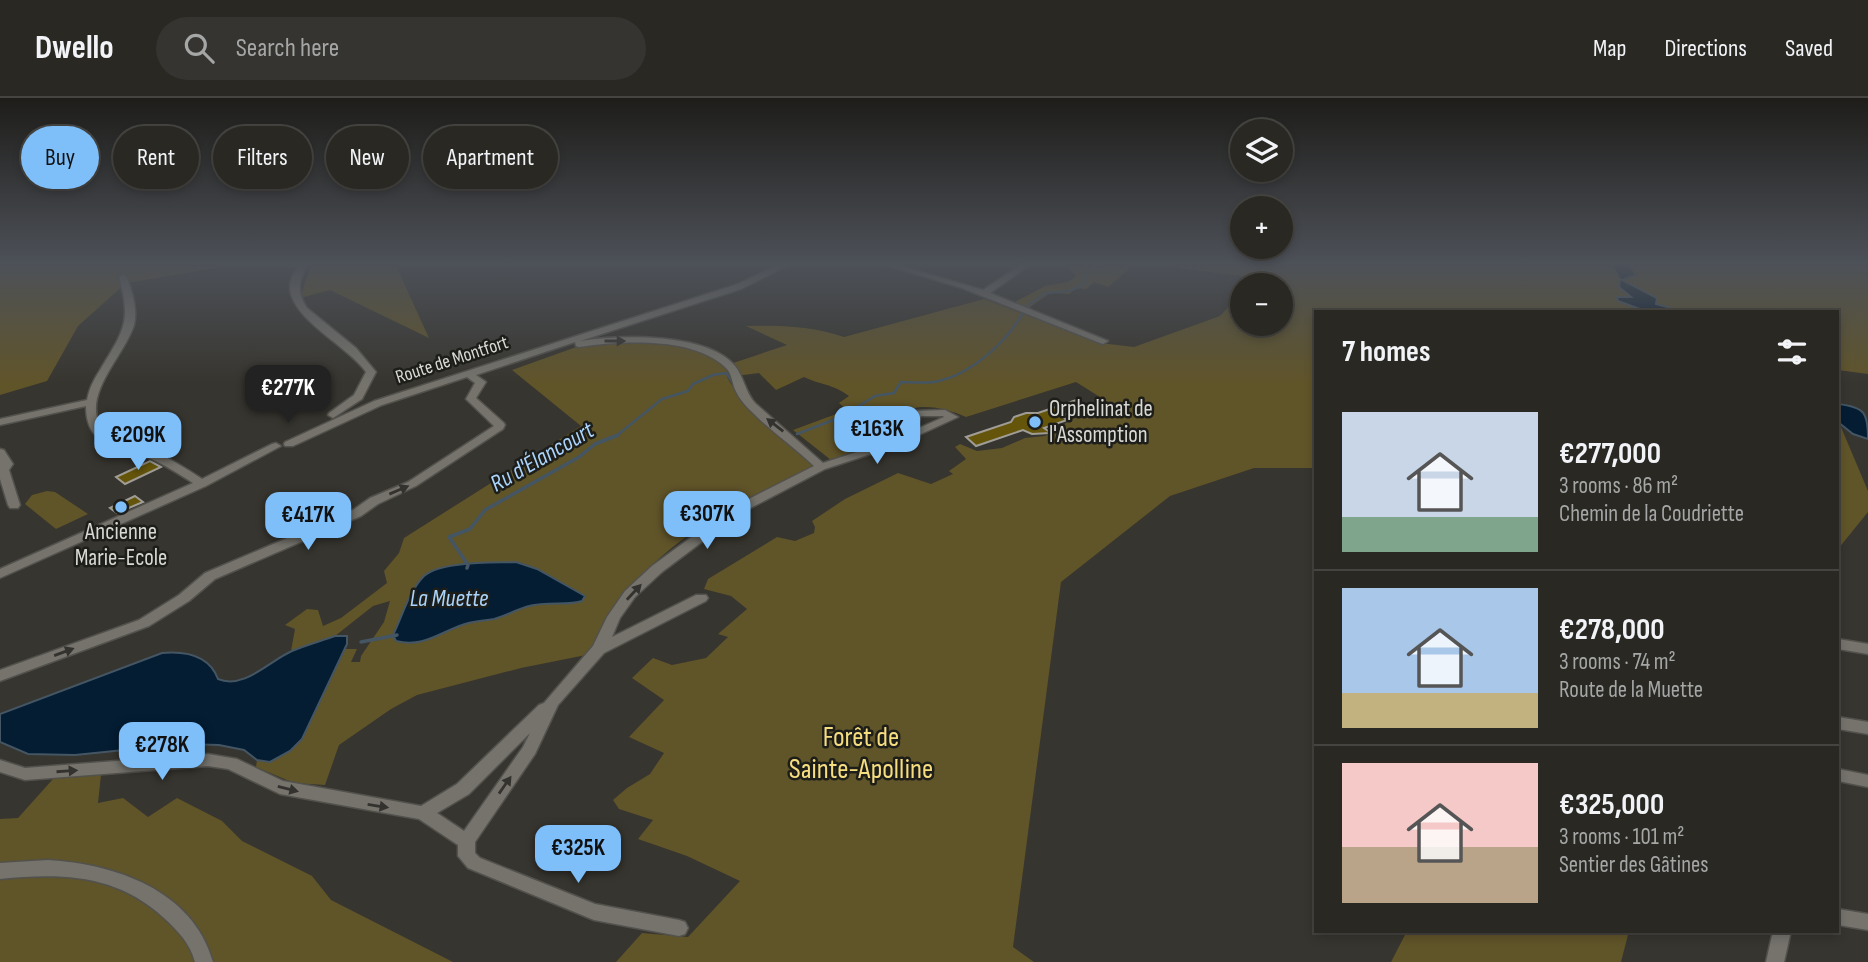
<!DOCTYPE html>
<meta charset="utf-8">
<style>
:root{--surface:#292823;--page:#353430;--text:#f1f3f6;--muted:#a5a6a6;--line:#454441;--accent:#7ebef9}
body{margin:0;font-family:"Sofia Sans Condensed",sans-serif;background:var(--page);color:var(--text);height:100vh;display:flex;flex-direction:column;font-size:26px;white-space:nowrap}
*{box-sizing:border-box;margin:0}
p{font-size:23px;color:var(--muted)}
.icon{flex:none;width:38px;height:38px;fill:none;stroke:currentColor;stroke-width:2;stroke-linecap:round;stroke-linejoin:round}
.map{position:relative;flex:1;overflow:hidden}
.details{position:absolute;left:1314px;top:212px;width:525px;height:623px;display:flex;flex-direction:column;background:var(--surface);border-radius:0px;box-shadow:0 4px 10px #0003,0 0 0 2px var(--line)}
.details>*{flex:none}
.banner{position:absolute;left:21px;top:28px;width:665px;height:63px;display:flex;gap:14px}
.tools{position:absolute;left:1230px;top:21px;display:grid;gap:14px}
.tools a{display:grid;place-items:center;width:63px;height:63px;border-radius:50%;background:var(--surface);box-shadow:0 4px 10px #0003,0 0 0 2px var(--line);font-size:35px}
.price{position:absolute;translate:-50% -60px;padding:0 16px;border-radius:14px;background:var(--accent);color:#111;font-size:23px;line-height:46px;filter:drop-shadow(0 2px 4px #0008)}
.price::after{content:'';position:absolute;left:50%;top:42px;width:21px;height:16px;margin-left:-10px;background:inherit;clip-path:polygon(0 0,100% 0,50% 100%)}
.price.on{background:#222;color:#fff}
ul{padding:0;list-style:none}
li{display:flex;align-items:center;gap:21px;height:175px;padding:0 28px}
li+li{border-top:2px solid var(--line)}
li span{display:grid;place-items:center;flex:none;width:196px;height:140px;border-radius:0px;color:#555}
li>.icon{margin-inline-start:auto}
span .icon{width:84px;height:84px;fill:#fffc;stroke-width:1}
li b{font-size:30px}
h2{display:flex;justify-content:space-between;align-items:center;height:84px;padding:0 28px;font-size:30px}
.tag{padding:0 24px;border-radius:32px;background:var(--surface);box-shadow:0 4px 10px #0003,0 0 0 2px var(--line);font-size:24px;line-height:63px}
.tag.on{background:var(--accent);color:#111}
header{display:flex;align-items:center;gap:42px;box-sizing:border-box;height:98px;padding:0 35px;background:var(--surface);border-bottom:2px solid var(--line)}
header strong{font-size:33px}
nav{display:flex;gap:38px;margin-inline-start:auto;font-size:24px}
.search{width:490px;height:63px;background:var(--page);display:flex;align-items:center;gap:18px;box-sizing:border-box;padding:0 24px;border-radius:38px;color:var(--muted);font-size:26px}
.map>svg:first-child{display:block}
.green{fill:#605429;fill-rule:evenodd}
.water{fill:#041d33;stroke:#445563;stroke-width:2}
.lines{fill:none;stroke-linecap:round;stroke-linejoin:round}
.stream-far1{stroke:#445563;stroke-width:2.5}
.stream{stroke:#445563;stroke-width:3.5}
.building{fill:#65550b;stroke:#9f9d96;stroke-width:2}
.minor-casing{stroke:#52514c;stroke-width:3}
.minor{fill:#75736c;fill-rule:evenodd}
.oneway{fill:#33322e}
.poi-dot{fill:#7ebef9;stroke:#1d1d1a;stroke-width:2.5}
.labels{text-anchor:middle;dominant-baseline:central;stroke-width:5;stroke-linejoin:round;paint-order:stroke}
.far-street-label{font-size:19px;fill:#d9d8d4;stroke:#1d1d1a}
.poi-label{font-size:23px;fill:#d9d8d4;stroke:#1d1d1a;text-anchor:start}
.water-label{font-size:24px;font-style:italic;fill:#aad4fb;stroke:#1d1d1a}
.near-park-label{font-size:28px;fill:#f6dd7f;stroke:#1d1d1a}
</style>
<header>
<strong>Dwello</strong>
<div class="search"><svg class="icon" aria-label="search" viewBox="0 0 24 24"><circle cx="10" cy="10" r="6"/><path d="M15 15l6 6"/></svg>Search here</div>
<nav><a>Map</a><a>Directions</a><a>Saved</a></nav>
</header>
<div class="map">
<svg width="1868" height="864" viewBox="0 0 1868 864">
<rect width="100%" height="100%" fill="#37352f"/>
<!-- green -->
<g class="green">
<path d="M0,165H245L126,185L78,228L47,283L0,297Z"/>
<path d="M312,165H406L397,170L429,240L330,192L300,200Z"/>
<path d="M1064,165H1124L1130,170L1108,189L1094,184L1086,191L1074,190L1070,196L1050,195L1030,209L1032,213L1013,205L1045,188L1068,184L1076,178Z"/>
<path d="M1139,165H1868V276L1838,272V214H1316V370H1254L1170,398L1061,484L1013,849L1034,864H616L642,835L688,839L740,783L687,758L638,741L653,722L619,711L613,702L627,690L650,676L664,655L629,639L664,602L632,580L653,560L672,567L706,560L728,539L718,536L747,511L731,498L704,491L708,481L777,439L795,443L814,435L815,429L812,423L845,401L898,375L931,386L953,376L949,373L966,361L955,349L960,346L977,353L1002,350L1025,340L1045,338L1076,319L1111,306L1076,284L966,319C944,309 916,303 895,318L890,340L838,362H831L793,332L847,312L839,305L849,298C831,285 823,288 804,279L776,292L759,275L727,279L742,304L817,368C751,396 682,431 633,487C617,506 605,534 591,556L521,570L417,597L391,611L339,647L325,687L294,685L256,669L257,662L270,664L302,641L345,551H357L351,564H360L361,558L384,524L390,503L373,508L335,538L291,553L295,531L285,527L307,511L318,512L323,528L341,520L387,485L384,473L399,455L404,440L581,328L512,272L593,243L709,249L733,265L787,247L746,228C779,227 813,228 844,239L984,201L1100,245L1134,249L1220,218L1237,200L1242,178ZM1242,187H1281V226H1242ZM426,476L574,506L557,503L528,508L495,521L465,525L404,545L396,543L393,537L416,489Z"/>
<path d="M1838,322L1868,393V414L1838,451Z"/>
<path d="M47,393L55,394L88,416L56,431L25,406L32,397Z"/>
<path d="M101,677L98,705L123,700L148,719L177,700L222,723L242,743L312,778L331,802L453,864H0V721L18,720L53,681Z"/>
<path d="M1407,833H1629L1621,864H1391Z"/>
</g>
<!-- water -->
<g class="water">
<path d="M1610,165H1631L1630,168L1636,177L1622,182L1657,200L1656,206L1671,210L1673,213H1630L1640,211L1618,203L1617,199H1631L1619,189L1620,181Z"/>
<path d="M1838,306C1865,309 1868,315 1868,341L1853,336L1838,324Z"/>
<path d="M516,464L537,471L585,498L582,503C569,508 547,503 529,508C517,511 506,518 494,521C483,523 472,523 462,527C439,535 422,550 396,543L393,537C402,519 409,493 424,478C440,463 494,465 516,464Z"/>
<path d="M335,538H347V546L302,641L290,653L270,664L257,662L244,652L219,647L149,645L134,651L75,657L28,656L0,644V616L162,555C185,553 209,557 218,581C244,592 269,563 292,553C306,547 321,543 335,538Z"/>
</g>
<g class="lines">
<!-- stream-far1 -->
<g class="stream-far1">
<path d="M1026,209L1046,195L1069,193L1085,186L1086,173L1102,165"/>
<path d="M797,336L841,319L875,298L894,295L901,284C914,284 927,286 939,283C973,275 1006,244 1023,215"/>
<path d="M615,339L662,301L688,293L693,286L713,277L726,275L735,288"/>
</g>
<!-- stream -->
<g class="stream">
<path d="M467,470L468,467L449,439L470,431L485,412L579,359L595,346L618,337"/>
<path d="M361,544L397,537"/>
</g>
</g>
<!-- building -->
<g class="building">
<path d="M1076,302L1086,309L1061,318L1067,322L1044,330L1051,335L1032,336L1023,332L976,348L966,339L1011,324L1014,319L1026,315H1038Z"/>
<path d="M150,363L161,369L125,386L116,379Z"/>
<path d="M135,398L143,404L117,415L110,410Z"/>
</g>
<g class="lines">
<defs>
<g id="minor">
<path d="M300,165H308C299,182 296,193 307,210L356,250L376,274L362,301L333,320L328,317L329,315L354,297L366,274C349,249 291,221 290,190C289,181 296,172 300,165Z"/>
<path d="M782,165H793L741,191L580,243C619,237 707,234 735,268C744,279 745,294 755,305L823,365L887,344L910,334L905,329L914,313L945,312L958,319L895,348L825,371L739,416L662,474L635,499L620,520L612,539L696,497H706L708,500L706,503L604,555L558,607L535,656L475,744V755L480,760L595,806L679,822L685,824L688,830L685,836L679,838L594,822L468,770L458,758V747L419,721L280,696L228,671L208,668L25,682L0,674V662L25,670L208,656L237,661L283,683L421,708L457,686L539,607L544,605L593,548L607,519L625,493L652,468L731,410L814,368C793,348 769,332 749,311C743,305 737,297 734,289C732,282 731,274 725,269C692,238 620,243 579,249L576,248L575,244L476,277L486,284L476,300L504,325L505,327L503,331L416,388L378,406L361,418L215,481L189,503L149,528L0,583V572L139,522L179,497L205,475L353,412L370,400L408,384L494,328L466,301L475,285L467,279L382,307L293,348H285L284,346L285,344L374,303L735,187ZM921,318H943L944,319L919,330L916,328ZM530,635L523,649L464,733L437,715L469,696Z"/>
<path d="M878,165H891L983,192L1023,165H1033L990,195L1108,243L1103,246L1100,245L962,190Z"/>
<path d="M123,176L127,179C132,194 138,211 134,227C124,260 72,305 109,338C121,349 140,348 155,354C171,361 187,371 202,381L272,346L276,345L281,348L206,388L0,480V471L193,385C179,376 164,366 149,360C120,347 86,351 86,308L0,327V321L87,302C89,291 94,281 100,272C123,233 132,225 119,179Z"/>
<path d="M0,351L4,352L13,366L9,372L20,407L18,410H10L8,407L0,381Z"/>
<path d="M1838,541L1868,546V556L1838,551Z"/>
<path d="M1838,619L1868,624V636L1838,631Z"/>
<path d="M1838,671L1868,677V689L1838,683Z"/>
<path d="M48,762C115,766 193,792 213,864H195C190,845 178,833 164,820C116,776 62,775 0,781V765Z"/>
<path d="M1838,811L1868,816V832L1838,827Z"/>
<path d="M1773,833H1791L1784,864H1766Z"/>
</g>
</defs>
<!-- minor casing -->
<use href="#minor" class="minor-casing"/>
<!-- minor -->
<use href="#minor" class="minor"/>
</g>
<!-- one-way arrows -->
<defs><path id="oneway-solid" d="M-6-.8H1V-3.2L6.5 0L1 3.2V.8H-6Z" transform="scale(1.75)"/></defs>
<g class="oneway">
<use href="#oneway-solid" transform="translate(615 243)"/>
<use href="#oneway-solid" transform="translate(775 327) rotate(-142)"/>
<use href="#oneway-solid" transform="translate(399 392) rotate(-23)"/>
<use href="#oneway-solid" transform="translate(634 494) rotate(-47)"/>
<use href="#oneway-solid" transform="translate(64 554) rotate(-20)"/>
<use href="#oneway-solid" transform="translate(67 673) rotate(-4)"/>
<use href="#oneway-solid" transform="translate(505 687) rotate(-55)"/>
<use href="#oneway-solid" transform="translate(288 691) rotate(14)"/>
<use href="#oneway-solid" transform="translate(378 708) rotate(9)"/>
</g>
<!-- sky -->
<linearGradient id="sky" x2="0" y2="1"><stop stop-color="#1e1d1a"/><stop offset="0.58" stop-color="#4d5158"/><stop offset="1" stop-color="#4d5158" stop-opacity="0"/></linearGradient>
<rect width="1868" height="286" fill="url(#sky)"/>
<!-- markers -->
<g class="poi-dot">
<circle cx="1035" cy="324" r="7"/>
<circle cx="121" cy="409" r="7"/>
</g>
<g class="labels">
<!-- far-street labels -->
<g class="far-street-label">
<text transform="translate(452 262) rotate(-18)">Route de Montfort</text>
</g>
<!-- poi labels -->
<g class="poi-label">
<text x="1049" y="311">Orphelinat de<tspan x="1049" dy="26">l'Assomption</tspan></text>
<text x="121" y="434" text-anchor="middle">Ancienne<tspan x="121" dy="26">Marie-Ecole</tspan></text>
</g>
<!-- water labels -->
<g class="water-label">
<text transform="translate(542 359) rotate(-30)">Ru d'Élancourt</text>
<text x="449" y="500">La Muette</text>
</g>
<!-- near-park labels -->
<g class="near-park-label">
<text x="861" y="639">Forêt de<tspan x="861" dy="32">Sainte-Apolline</tspan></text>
</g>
</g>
</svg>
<div class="tools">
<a><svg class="icon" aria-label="layers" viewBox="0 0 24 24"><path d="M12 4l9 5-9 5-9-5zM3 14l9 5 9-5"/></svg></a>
<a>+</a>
<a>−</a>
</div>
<b class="price on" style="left:288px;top:327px">€277K</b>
<b class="price" style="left:877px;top:368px">€163K</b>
<b class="price" style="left:138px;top:374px">€209K</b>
<b class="price" style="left:707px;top:453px">€307K</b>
<b class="price" style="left:308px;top:454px">€417K</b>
<b class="price" style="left:162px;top:684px">€278K</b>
<b class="price" style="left:578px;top:787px">€325K</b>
<div class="banner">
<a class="tag on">Buy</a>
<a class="tag">Rent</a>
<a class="tag">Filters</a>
<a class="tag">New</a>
<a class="tag">Apartment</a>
</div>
<section class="details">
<h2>7 homes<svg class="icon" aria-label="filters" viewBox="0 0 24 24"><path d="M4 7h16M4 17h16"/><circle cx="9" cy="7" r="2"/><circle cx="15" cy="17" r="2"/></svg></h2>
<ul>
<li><span style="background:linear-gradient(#c9d6e8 75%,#7fa58c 0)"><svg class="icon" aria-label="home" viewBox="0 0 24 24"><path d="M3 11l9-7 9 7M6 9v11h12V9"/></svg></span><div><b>€277,000</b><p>3 rooms · 86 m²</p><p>Chemin de la Coudriette</p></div></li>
<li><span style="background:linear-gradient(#a9c7e8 75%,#c2b280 0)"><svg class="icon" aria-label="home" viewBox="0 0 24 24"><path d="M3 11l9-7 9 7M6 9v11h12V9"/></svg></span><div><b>€278,000</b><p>3 rooms · 74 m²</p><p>Route de la Muette</p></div></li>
<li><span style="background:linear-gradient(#f6c9c9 60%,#b9a48a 0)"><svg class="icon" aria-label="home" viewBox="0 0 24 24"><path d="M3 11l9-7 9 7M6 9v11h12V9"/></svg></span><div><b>€325,000</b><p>3 rooms · 101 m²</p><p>Sentier des Gâtines</p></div></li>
</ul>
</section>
</div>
